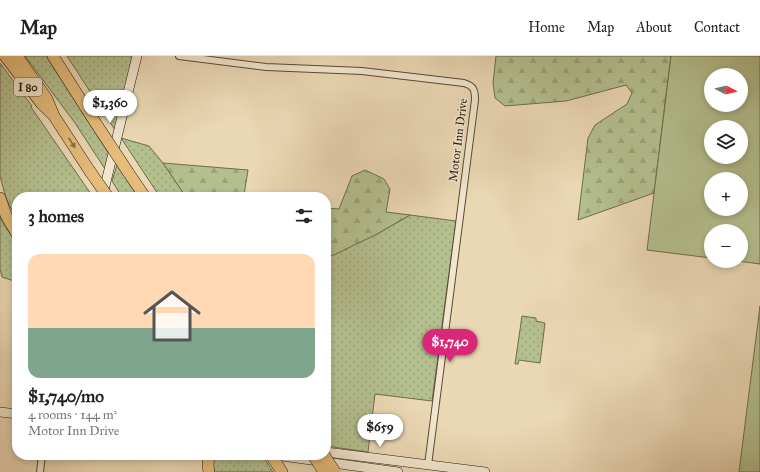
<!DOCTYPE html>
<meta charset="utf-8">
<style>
:root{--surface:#fff;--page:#f6f6f6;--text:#222;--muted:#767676;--line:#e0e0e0;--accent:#db2777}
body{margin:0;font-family:"IM FELL Great Primer",serif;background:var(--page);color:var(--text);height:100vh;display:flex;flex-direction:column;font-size:15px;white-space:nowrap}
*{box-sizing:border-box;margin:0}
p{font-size:13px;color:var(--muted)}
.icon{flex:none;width:22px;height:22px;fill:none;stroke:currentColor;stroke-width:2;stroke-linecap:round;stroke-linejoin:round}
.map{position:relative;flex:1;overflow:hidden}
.panel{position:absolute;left:12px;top:136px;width:319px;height:268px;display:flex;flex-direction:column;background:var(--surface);border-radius:16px;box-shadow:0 2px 6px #0003}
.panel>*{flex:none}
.needle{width:26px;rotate:97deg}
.tools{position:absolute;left:704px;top:12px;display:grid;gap:8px}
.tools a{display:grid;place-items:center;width:44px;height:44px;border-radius:50%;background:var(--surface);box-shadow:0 2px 6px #0003;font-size:20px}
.price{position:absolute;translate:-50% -34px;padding:0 9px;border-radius:14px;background:#fff;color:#222;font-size:13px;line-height:26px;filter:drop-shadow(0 1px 2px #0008)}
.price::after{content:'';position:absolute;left:50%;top:24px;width:12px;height:9px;margin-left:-6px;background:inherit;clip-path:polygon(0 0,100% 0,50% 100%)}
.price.selected{background:var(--accent);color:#fff}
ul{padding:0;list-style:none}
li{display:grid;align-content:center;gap:8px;height:212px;padding:0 16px}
li span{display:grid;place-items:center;height:124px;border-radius:12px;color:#555}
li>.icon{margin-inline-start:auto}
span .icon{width:72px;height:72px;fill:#fffc;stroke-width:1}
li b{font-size:17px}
h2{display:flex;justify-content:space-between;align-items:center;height:48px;padding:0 16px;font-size:17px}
header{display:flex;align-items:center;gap:24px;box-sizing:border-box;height:56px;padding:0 20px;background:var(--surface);border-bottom:1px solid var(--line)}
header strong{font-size:19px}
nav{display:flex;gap:22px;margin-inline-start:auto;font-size:14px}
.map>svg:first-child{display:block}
.grass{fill:url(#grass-dots);stroke:#6e6d4b}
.forest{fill:url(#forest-firs);stroke:#6e6d4b}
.green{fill:#b4bf8e;stroke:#6e6d4b;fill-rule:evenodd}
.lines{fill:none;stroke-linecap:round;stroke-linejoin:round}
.street-casing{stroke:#594a33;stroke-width:8}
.secondary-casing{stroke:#291b08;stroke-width:10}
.highway-casing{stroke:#291b08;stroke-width:12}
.street{stroke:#f1e5ce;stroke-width:6}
.secondary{stroke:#f1e5ce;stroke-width:9}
.highway{stroke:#e5bc7a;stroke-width:11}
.highway-bridge-casing{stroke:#291b08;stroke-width:12;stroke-linecap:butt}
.highway-bridge{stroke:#e5bc7a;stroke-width:11}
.oneway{fill:#876c41}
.labels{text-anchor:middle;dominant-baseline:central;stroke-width:3;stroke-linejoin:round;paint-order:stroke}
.shield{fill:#f1e5ce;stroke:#655843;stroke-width:1}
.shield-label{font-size:11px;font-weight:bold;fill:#291b08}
.street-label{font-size:12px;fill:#291b08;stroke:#f1e5ce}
</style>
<header>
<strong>Map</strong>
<nav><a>Home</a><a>Map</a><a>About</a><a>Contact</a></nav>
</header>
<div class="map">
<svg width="760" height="416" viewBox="0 0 760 416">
<defs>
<pattern id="grass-dots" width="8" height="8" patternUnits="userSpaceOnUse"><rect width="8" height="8" fill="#b4bf8e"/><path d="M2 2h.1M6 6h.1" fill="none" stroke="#9ba479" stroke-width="1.8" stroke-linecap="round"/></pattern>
<pattern id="forest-firs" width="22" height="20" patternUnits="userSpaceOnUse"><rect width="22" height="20" fill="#b4bf8e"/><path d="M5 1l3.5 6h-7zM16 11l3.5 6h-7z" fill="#9ba479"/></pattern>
</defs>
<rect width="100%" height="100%" fill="#ead7b3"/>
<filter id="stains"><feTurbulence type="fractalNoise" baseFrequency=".005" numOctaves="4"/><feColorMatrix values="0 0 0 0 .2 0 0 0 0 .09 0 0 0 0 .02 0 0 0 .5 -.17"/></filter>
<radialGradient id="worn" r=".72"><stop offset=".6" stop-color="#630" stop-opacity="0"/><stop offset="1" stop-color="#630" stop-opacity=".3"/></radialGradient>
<!-- grass -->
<g class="grass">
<path d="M25,0H46L109,98L105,113L75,67Z"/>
<path d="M67,0H133L115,74Z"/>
<path d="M0,7L32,50L31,51L93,141H17V165L6,142L0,120Z"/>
<path d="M121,82L149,90L163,107L186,141H160Z"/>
<path d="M117,109L138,141H122L112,125Z"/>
<path d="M410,159L456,165L432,345L375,338L368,396L326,390V200L332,199L377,178Z"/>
<path d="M0,161L4,169L17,187V226L2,221L0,213Z"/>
<path d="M522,260L536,262V265L545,267L540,307L519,304L518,308H515Z"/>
<path d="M215,399H239L264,402L273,416H214L213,405Z"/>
</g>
<!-- forest -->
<g class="forest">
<path d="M496,0H671L654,137L578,164L588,82L595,69L627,48L632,37L626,29L566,45L505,50L495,42L493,27Z"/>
<path d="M163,107L248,114L244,139L259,141H186Z"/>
<path d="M365,114L384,123L390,133L386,156L410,159L377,178L334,199L326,200V152L339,153L352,120Z"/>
</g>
<!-- green -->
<g class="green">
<path d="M671,0H760V208L738,205H741V175H711V202L647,194ZM711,19H741V49H711ZM711,71H741V101H711ZM711,123H741V153H711Z"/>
<path d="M760,250V416H739Z"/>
</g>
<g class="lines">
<defs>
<g id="street">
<path d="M179,0L266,11L362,15L464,27C474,30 475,34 475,44L428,409"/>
<path d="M40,416L42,399"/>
</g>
<g id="secondary">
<path d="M103,138L137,0"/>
<path d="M0,356L17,358"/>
<path d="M326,396L485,416"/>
<path d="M275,399L398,416"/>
</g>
<g id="highway">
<path d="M5,0L41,47L51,57"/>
<path d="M17,0L47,43L54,60L89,114"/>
<path d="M53,0L95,66"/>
<path d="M128,116L145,141"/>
<path d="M0,142L6,159L17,178"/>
<path d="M209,399L208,409L209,416"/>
<path d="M271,399L282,416"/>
</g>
</defs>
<!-- street casing -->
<use href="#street" class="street-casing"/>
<!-- secondary casing -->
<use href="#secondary" class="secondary-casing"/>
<!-- highway casing -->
<use href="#highway" class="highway-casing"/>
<!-- street -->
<use href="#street" class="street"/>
<!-- secondary -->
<use href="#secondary" class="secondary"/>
<!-- highway -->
<use href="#highway" class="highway"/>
<defs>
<g id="highway-bridge">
<path d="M95,66L128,116"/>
<path d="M89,114L108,141"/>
<path d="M313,399L324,416"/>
<path d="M324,399L335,416"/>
</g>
</defs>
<!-- highway-bridge casing -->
<use href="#highway-bridge" class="highway-bridge-casing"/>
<!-- highway-bridge -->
<use href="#highway-bridge" class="highway-bridge"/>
</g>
<!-- one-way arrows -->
<defs><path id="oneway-solid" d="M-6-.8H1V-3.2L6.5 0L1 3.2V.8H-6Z"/></defs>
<use class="oneway" href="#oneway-solid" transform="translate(72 87) rotate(57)"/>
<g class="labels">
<!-- shield labels -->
<rect class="shield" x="14" y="22" width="28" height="18" rx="3"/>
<g class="shield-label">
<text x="28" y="31">I 80</text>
</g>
<!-- street labels -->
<g class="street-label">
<text transform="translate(458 84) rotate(-83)">Motor Inn Drive</text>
</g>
</g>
<rect width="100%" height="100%" filter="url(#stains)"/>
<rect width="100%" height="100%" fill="url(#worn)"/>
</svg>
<div class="tools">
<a><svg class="needle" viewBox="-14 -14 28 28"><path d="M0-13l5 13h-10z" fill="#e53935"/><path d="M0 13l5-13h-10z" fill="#767676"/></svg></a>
<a><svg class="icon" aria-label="layers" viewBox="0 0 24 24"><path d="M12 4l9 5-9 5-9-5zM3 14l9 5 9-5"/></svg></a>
<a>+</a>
<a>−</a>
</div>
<b class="price" style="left:110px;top:68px">$1,360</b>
<b class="price selected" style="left:450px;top:307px">$1,740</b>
<b class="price" style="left:380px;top:392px">$659</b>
<section class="panel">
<h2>3 homes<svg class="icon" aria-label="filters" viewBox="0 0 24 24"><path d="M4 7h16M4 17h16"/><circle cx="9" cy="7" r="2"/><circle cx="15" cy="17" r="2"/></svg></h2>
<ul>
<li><span style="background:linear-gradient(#ffd9b3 60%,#7fa58c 0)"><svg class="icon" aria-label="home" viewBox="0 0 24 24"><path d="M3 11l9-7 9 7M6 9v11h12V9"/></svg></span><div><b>$1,740/mo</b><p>4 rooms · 144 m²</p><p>Motor Inn Drive</p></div></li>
</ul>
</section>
</div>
